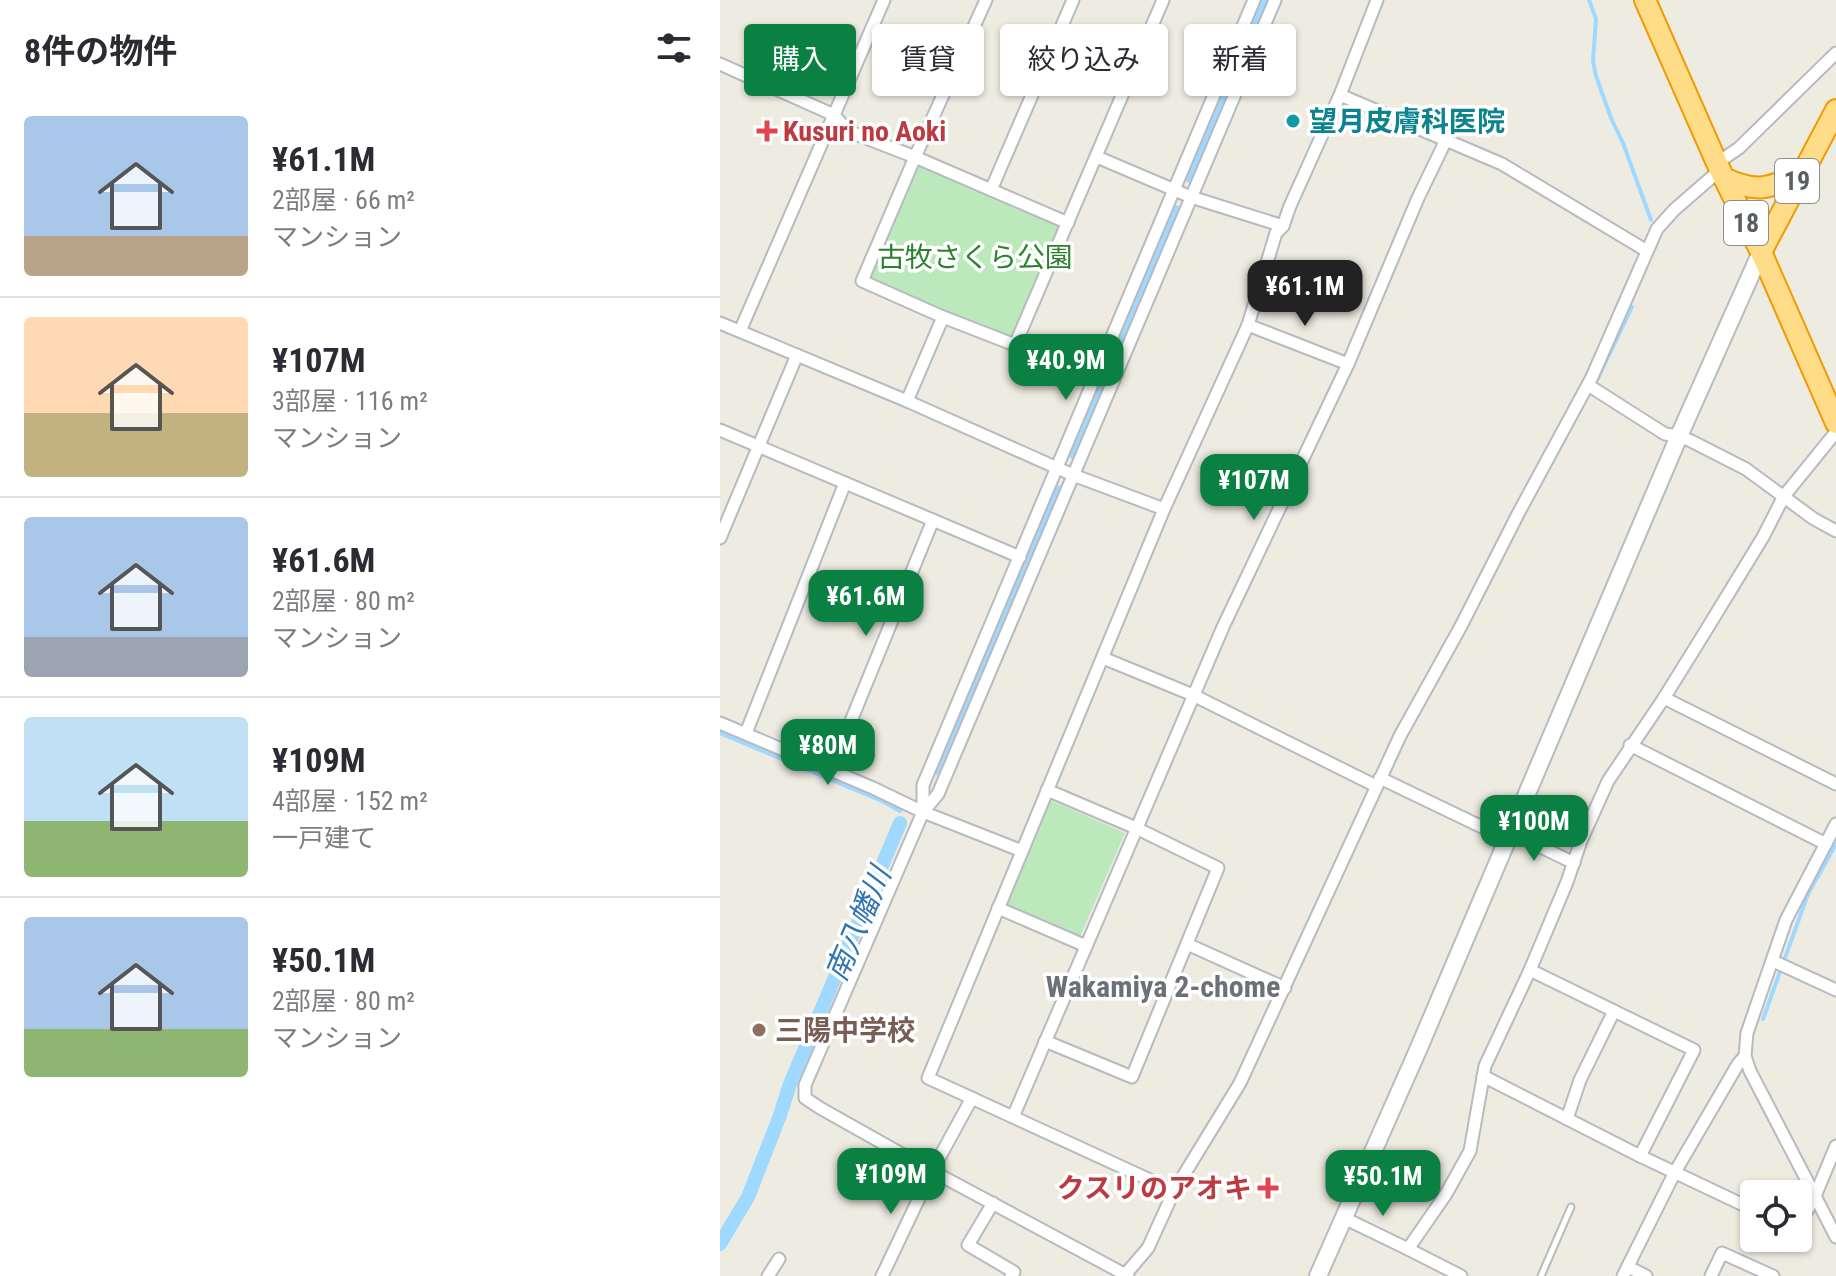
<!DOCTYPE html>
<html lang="ja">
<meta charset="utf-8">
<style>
:root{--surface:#fff;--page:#f2f2f3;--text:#2b2b33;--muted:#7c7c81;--line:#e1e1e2;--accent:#0b8043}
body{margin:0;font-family:"Roboto Condensed","Noto Sans JP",sans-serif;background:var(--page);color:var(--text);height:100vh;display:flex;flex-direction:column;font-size:30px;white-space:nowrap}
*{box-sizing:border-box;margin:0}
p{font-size:26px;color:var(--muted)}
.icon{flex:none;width:44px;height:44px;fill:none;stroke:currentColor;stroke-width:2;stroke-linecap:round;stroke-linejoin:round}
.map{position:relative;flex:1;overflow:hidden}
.panel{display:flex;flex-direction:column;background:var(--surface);width:720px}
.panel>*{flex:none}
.hud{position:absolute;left:24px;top:24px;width:760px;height:72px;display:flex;gap:16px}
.tools{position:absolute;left:1020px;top:1180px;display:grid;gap:16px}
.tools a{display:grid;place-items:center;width:72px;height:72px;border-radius:8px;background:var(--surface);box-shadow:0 2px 6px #0004;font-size:40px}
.price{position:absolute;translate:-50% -68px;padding:0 18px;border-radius:16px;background:var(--accent);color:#fff;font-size:26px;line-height:52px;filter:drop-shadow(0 2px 4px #0008)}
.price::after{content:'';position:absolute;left:50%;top:48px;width:24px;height:18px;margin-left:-12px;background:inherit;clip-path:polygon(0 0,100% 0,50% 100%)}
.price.active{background:#222;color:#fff}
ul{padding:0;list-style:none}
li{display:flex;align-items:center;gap:24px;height:200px;padding:0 24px}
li+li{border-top:2px solid var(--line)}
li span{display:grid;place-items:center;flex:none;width:224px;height:160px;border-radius:8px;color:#555}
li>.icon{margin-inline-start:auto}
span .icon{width:96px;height:96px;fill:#fffc;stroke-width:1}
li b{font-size:34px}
h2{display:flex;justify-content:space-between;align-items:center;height:96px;padding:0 24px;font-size:34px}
.chip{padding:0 28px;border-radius:8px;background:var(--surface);box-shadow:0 2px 6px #0004;font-size:28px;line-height:72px}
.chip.active{background:var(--accent);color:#fff}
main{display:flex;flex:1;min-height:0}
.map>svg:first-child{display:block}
.green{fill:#bce9bb}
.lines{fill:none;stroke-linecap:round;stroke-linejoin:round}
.stream{stroke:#a0d9ff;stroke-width:4}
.canal{stroke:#a0d9ff;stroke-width:14}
.lane-casing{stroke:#b7babf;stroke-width:9}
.street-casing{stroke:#b7babf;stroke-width:15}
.secondary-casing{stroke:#b7bcc1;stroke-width:20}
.highway-casing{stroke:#ef9b00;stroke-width:24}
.lane{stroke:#fff;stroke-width:5}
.street{stroke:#fff;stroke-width:11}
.secondary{stroke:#fff;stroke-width:16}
.highway{stroke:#ffdc87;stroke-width:20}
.culture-dot{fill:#0f9aa8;stroke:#fff;stroke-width:3}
.health-dot{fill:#e0444e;stroke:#fff;stroke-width:3}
.education-dot{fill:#8d6e63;stroke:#fff;stroke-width:3}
.labels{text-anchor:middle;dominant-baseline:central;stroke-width:7;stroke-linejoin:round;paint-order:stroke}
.shield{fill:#fff;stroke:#8c8f92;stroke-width:2}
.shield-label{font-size:26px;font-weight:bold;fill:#5a5f64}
.culture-label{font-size:28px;font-weight:bold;fill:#0d838f;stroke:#fff;text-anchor:start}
.health-label{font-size:28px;font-weight:bold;fill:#be3a42;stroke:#fff;text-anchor:start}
.park-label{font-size:28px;fill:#2b822c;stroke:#fff}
.education-label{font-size:28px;font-weight:bold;fill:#785e54;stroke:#fff;text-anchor:start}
.water-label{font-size:30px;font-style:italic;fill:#3175b2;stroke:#fff}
.neighbourhood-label{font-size:30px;font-weight:bold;fill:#6b7176;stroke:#fff}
</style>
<main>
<section class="panel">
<h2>8件の物件<svg class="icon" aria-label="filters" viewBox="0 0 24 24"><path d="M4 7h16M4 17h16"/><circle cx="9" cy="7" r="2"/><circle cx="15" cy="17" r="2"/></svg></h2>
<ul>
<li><span style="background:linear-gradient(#a9c7e8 75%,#b9a48a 0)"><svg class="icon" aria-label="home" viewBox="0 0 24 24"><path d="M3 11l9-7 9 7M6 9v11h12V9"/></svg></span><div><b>¥61.1M</b><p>2部屋 · 66 m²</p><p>マンション</p></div></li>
<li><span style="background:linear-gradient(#ffd9b3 60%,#c2b280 0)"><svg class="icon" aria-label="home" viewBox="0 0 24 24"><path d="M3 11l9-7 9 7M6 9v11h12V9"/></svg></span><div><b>¥107M</b><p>3部屋 · 116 m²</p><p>マンション</p></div></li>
<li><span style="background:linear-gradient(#a9c7e8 75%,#9aa5b1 0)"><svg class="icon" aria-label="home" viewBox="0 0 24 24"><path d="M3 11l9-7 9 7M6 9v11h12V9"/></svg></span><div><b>¥61.6M</b><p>2部屋 · 80 m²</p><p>マンション</p></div></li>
<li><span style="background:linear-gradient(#bfe0f5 65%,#8fb573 0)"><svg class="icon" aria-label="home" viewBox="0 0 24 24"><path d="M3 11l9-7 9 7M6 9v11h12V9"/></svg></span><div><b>¥109M</b><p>4部屋 · 152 m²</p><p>一戸建て</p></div></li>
<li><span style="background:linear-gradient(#a9c7e8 70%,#8fb573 0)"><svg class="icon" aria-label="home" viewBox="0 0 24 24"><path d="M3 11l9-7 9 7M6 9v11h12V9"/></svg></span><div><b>¥50.1M</b><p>2部屋 · 80 m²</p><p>マンション</p></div></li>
</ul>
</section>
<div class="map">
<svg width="1116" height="1276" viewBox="0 0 1116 1276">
<rect width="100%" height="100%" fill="#eeebe1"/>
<!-- green -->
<g class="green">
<path d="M195,157L348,223L295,345L142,281Z"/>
<path d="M330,800L405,833L359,939L284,906Z"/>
</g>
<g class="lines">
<!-- stream -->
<g class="stream">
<path d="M869,0L876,19L873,61L876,76L891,118L903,143L931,220"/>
<path d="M876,382L912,307"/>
<path d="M0,733L164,802L180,811"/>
<path d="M1043,1019L1088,894L1116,844"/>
</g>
<!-- canal -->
<g class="canal">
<path d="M471,176L546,0"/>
<path d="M354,452L455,212"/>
<path d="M218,768L337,492"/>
<path d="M0,1244L28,1197L59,1118L70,1084L180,823"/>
</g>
<defs>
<path id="lane" d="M821,1276L851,1207"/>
<g id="street">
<path d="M266,0L195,157L142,281L223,317L295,345L443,0"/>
<path d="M0,64L114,115L128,131L195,157L348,223"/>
<path d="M620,95L782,164L927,251"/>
<path d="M377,157L471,197L563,226"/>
<path d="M997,163L1019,148L1116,53"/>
<path d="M271,190L353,0"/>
<path d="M0,323L187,401L353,475L444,509"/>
<path d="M528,325L628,364"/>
<path d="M20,331L164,0"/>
<path d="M868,385L945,434L959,436L971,441L1026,469L1094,519L1116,531"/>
<path d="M187,401L223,317"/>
<path d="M0,430L300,557"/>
<path d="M0,538L77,355"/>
<path d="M383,658L473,695L656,786"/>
<path d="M944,698L1116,784"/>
<path d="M0,723L153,788L203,812L302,851"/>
<path d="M26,733L125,483"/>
<path d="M910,745L1106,844"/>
<path d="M111,770L213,520"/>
<path d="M660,778L787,839"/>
<path d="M203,812V785L534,0"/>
<path d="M790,832L854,863"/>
<path d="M278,908L366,946"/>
<path d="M467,944L565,988"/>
<path d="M1053,961L1116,990"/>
<path d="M810,970L974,1050L920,1156"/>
<path d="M325,1041L412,1077L498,868L416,828L327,790"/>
<path d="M763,1076L920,1156L1034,1210"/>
<path d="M293,1117L503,627L628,364L698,198L726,140"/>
<path d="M847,1119L860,1080L894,1011"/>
<path d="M1116,1146L1095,1196L1116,1237"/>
<path d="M454,1191L208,1078L444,509L528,325L556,233L563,226L570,206L620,95L657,0"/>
<path d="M273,1203L248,1245L294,1272L291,1276"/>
<path d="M624,1218L688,1249"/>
<path d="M1078,1222L1082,1220L1095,1196L1030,1071L1025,1056L1027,1033L1066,920L1116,824"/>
<path d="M908,1267L926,1276"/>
<path d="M48,1276L59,1259"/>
<path d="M162,1276L212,1171L252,1098"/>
<path d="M404,1276L428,1248L454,1191L520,1083L680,736L741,626L798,514L872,377L937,229L954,210L1000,170"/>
<path d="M408,1276L212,1171L100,1108L85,1098V1085L203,812L218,794L555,0"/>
<path d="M741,1276L688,1249L726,1194L750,1151L765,1066L810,970L847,882L861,841L888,781L944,698L985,632L1043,537L1064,496L1116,432"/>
<path d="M903,1276L955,1172L1018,1064L1025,1056"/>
<path d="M991,1276L1002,1253L1053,1276"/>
</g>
<path id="secondary" d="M598,1276L698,1050L959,436L1041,252"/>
<g id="highway">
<path d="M925,0L1000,170L1041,252L1116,423"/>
<path d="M1004,178C1038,194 1049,188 1082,173"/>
<path d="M1041,252L1116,110"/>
</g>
</defs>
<!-- lane casing -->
<use href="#lane" class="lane-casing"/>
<!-- street casing -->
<use href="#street" class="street-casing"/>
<!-- secondary casing -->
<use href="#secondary" class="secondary-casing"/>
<!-- highway casing -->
<use href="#highway" class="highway-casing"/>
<!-- lane -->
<use href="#lane" class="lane"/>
<!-- street -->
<use href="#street" class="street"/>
<!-- secondary -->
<use href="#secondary" class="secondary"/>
<!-- highway -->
<use href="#highway" class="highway"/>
</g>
<!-- markers -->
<circle class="culture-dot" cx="573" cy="121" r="8"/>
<g class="health-dot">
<path d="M43 119h8v8h8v8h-8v8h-8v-8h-8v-8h8z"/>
<path d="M544 1176h8v8h8v8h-8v8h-8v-8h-8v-8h8z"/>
</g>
<circle class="education-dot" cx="39" cy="1030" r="8"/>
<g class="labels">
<!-- shield labels -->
<g class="shield">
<rect x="1055" y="159" width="44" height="44" rx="6"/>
<rect x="1004" y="201" width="44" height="44" rx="6"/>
</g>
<g class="shield-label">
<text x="1077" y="181">19</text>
<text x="1026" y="223">18</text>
</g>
<!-- culture labels -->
<g class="culture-label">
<text x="589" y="121">望月皮膚科医院</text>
</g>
<!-- health labels -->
<g class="health-label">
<text x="63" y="131">Kusuri no Aoki</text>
<text x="532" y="1188" text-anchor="end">クスリのアオキ</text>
</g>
<!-- park labels -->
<g class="park-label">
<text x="255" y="257">古牧さくら公園</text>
</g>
<!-- education labels -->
<g class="education-label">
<text x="55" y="1030">三陽中学校</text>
</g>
<!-- water labels -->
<g class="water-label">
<text transform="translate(138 924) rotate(-67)">南八幡川</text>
</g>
<!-- neighbourhood labels -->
<g class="neighbourhood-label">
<text x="443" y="986">Wakamiya 2-chome</text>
</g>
</g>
</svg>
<div class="tools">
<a><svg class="icon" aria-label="locate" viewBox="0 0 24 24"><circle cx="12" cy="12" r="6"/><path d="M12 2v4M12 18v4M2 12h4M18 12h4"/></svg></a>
</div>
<b class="price active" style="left:585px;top:328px">¥61.1M</b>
<b class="price" style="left:346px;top:402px">¥40.9M</b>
<b class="price" style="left:534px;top:522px">¥107M</b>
<b class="price" style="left:146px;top:638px">¥61.6M</b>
<b class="price" style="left:108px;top:787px">¥80M</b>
<b class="price" style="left:814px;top:863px">¥100M</b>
<b class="price" style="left:171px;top:1216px">¥109M</b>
<b class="price" style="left:663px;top:1218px">¥50.1M</b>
<div class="hud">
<a class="chip active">購入</a>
<a class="chip">賃貸</a>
<a class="chip">絞り込み</a>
<a class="chip">新着</a>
</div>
</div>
</main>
